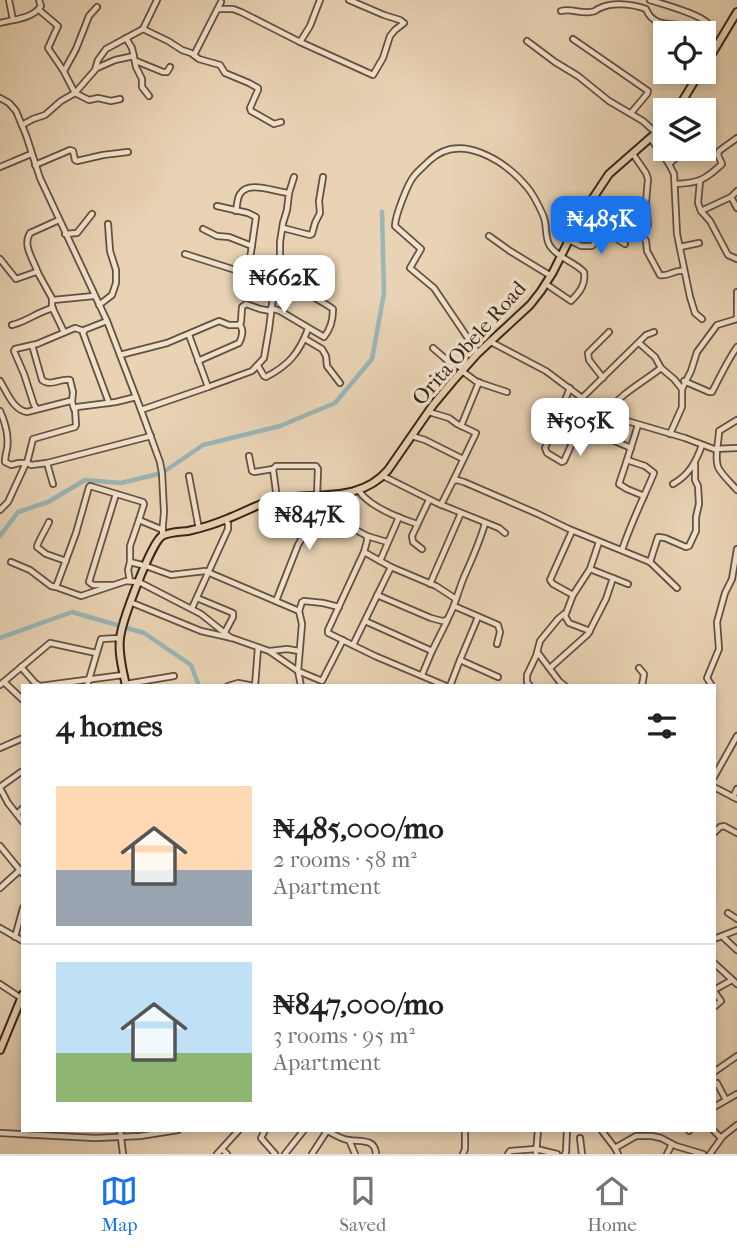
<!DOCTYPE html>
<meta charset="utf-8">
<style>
:root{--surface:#fff;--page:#f2f2f2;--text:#222;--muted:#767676;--line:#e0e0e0;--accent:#1a73e8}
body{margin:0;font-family:"IM FELL French Canon",serif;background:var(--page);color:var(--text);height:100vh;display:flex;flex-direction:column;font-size:26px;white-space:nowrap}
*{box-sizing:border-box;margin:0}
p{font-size:23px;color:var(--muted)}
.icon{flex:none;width:38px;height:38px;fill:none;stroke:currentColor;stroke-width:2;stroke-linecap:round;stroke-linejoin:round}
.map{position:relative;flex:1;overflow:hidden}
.drawer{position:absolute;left:21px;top:684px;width:695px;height:448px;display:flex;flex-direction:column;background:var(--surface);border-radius:0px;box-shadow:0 4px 10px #0003}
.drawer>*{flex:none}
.buttons{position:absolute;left:653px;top:21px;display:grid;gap:14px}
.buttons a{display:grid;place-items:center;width:63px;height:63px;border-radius:0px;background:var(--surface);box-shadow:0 4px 10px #0003;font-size:35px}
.price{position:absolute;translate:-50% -60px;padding:0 16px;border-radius:14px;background:#fff;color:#222;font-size:23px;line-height:46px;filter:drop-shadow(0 2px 4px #0008)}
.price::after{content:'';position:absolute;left:50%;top:42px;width:21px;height:16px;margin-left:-10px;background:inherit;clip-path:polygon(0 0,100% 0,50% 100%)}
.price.selected{background:var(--accent);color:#fff}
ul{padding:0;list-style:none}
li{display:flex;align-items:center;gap:21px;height:175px;padding:0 35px}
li+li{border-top:2px solid var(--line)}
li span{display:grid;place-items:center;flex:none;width:196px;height:140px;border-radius:0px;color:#555}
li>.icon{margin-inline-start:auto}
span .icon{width:84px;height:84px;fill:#fffc;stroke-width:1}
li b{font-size:30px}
h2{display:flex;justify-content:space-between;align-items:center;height:84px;padding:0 35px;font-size:30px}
.menu{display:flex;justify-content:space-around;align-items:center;height:98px;border-top:2px solid var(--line);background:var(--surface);font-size:19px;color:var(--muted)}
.menu a{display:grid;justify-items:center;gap:4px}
.menu .selected{color:var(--accent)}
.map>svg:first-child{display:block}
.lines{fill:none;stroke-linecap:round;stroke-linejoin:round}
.river{stroke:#9ab6b6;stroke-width:4.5}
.minor-casing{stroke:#645040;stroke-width:8}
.major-casing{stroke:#37251a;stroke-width:10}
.minor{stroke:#f1e2ce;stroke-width:4.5}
.major{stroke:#e9d3b4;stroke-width:6}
.labels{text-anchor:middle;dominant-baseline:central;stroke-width:7;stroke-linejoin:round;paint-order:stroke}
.street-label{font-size:21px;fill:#37251a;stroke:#f1e2ce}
</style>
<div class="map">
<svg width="737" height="1154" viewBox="0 0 737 1154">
<rect width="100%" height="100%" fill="#e9d3b4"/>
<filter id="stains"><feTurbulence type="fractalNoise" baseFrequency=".00286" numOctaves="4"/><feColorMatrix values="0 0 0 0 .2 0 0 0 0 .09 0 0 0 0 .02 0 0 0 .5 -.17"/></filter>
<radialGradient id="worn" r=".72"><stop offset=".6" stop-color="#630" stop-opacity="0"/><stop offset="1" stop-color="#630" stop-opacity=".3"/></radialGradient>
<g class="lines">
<!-- river -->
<g class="river">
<path d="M0,536L18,512L48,502L85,480L121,483L162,473L203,445L280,426L335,403L372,359L384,293L382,212"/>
<path d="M0,638L72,612L144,633L191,665L199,686"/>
</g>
<defs>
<g id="minor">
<path d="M9,0L13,20"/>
<path d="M650,0C662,4 705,15 710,26C712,30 710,34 708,37"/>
<path d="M218,9H233L241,12L300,42L373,75L383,58L390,36L395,30L404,23L400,20L384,15L349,0"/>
<path d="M39,10L58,26L48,48L63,70L75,93L89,100L98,98L111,101L120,99"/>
<path d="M561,11C572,8 579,14 590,12C598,11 593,11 600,8C613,2 633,4 646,9C655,33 684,19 701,30C708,33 711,42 716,47"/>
<path d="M0,23C15,19 32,19 41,6L39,0"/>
<path d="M143,29L168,41L182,50L191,53L199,59L220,65L225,73L249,83L258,88V90L250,108L251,111L274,124L281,122"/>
<path d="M126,38L132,48L136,67L142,79V87L149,96"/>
<path d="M573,39L648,91L647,94L631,113"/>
<path d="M527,41L555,62L578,76L609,101L643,121L656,133"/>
<path d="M300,42L310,26L320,0"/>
<path d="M194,55L221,2"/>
<path d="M136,61L163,72H167L170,67"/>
<path d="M97,68L115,60L134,56"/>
<path d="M64,71L76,49L89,16L97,7"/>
<path d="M0,98L9,103L16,111L26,135L40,178L107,321L141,410L160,462L162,473L164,512L162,535"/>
<path d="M22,125L33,119L45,115L61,101L75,93L95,70L98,60L106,49L143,29L157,0"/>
<path d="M651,139L669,164L674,174L677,234L690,297L695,313L702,319"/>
<path d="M633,154L646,173L648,179L646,202L648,225L643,236"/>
<path d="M669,164L680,154L686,153L689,149"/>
<path d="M35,165L70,150L73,151L75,160L77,161L103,155L128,152"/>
<path d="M0,167L31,154"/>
<path d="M700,181L698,203L701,211L731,197L737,191"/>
<path d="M675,184C699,183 705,180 722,164L718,155L719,151L737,138"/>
<path d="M731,197L737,208"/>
<path d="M590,202L597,205L643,236L646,241L647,251L660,275C669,277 674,269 684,271"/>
<path d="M217,206L248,213L256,217L248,273C255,278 266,278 275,283"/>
<path d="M236,211C237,207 237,198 240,194C248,180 275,192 289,193"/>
<path d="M701,211L710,221L728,255L737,259"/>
<path d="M283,228L310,235L312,234L315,223L320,213L319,201L323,177"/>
<path d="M203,229L217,236L229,237L252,246"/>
<path d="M608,233L625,244"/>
<path d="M65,234L77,233L92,214"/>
<path d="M489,236L510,251L551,276"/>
<path d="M569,240L581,246H592L597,240L608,233L617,219"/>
<path d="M680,247L699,243"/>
<path d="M185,254L248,274"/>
<path d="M0,259L16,279L36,272L38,273L53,300L94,296"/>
<path d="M38,273C34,260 22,246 30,233L59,220"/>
<path d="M52,299V307L64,332"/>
<path d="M99,305L112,295L116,283V270L110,251L108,224"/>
<path d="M271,308L280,311L324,337C330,330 333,319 333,309C323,302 313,297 302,291C291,285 288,281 276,279"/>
<path d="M107,321L84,330L83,333L109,403"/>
<path d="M12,325C28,321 37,312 53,308"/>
<path d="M305,339L322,349L326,356L327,366L340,383"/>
<path d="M491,342L546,371L590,404L617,418L685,438L714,449L737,448"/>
<path d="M639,343L655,357L661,368L674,379L682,389"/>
<path d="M32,345L42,380C50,387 61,378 70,380L73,392L72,402"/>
<path d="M433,348L448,361L464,369"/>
<path d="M478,353L434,288L410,268L421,249L395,226C395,216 408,183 414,176C418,171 424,166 429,161C460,131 505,161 527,187C534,195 539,206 543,215C548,226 544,237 550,246C559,259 573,261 584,272C586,284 580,292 571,301L546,284"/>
<path d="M120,355L167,343L219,321L229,325H239L241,322L242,307L246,304L260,309L271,311"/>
<path d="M198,361L239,343C242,338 244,330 240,325"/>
<path d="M258,366L264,376L266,377C289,365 299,353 308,329"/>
<path d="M462,371L477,382L507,392"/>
<path d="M603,378L589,360L588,353L609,332"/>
<path d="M0,381C7,392 13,410 27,412L70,401L72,402L74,409"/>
<path d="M684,381L709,392H712C720,377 727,361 737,347"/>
<path d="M208,387L252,371L264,358L269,329L277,265L280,256V242L283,223L287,210L289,193L294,177"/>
<path d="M570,388L545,448L547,453L562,462L564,461L579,428L586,416L590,404"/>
<path d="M136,397L116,402L77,407L75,409L76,425L75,427L33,439L27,463L31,465L47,463L151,436"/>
<path d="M582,398L646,335L654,332"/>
<path d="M37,409L34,405L24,374L14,351L15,349L37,344L75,328L84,331"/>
<path d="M141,410L208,387L189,335"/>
<path d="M0,411C5,422 9,437 7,449C6,453 5,457 5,462L11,465L19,463H27"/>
<path d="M429,412L449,418L457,424L476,433L453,481"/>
<path d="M607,413C621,393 642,383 661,368"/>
<path d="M737,420L719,431C719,442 714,456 718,467C721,474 732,484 737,490"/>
<path d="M461,426L479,382"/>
<path d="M580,426L631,448"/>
<path d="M670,434L682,407V389L691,371L697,352L717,325L737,319V292"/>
<path d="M412,436L425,440L463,459"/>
<path d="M249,456L252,471L254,472L273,469"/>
<path d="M627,460L619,484L627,489L644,496"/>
<path d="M47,463L53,484"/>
<path d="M189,476L199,529"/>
<path d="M383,476L437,503L499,528L505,533"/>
<path d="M673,484C689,475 696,462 702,445"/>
<path d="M359,491C370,507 399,518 417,524"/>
<path d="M333,495L330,511V516L367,536V541L364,552L328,630V633L375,656L446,686"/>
<path d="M277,499L273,469L276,466H316L318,469L317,495"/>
<path d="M441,505L453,481L457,480L464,482L538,514L569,529L650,562L677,588"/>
<path d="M0,510L8,502L26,463"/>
<path d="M139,520L130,546V562L146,566L171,575L205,571L299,611L302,624L298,671L322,681L343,640"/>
<path d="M49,522C46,529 37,543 37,547L46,554L66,561"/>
<path d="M572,531L550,580L553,584L573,595"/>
<path d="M367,536L387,542"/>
<path d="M422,549L413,542L412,536L429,500"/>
<path d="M622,550C631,523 643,499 654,473L645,466L627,460L638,425"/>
<path d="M364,552L391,567L436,586L456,599"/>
<path d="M380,561L399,517"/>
<path d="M11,562L30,570L51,586L56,587L76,533L89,487L90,486L143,502L144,504L139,520L163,530"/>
<path d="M130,562L128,570L130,581"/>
<path d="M650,562L658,537L665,538L686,547L689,546L696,531V517L699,504L698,486L695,480V464"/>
<path d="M590,569L628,584"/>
<path d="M430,584L461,513"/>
<path d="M112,585H93L89,582L116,494"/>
<path d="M56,587L81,596L126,581L139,582L201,614L231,638"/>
<path d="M377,595L431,618L442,621L447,620C455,607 458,591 464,577C472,559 480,542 485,523"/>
<path d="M197,598L233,613V617L225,632"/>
<path d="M276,601L298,545L305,533L312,495"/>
<path d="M130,602L201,631L232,638L269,651L298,671L301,686"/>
<path d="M454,606L498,625L500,632L497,644"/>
<path d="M192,608L228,529V524L226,520"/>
<path d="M299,611L302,602L304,601L323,603L339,607"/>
<path d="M365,621L432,651"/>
<path d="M590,631L569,623L565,616L573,595L590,569L599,542"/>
<path d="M353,645L391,567"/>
<path d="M270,651L287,649L299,651"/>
<path d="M538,653L559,681L565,686"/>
<path d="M460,660L478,617"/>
<path d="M21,667L35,683L40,686L123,675"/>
<path d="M550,668L588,634L606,599L613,578"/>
<path d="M639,668L644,674L642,686"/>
<path d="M422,675L432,651L447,621"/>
<path d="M4,682L23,700"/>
<path d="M126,684L174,676"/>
<path d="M0,685L50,643L96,653"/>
<path d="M87,686L101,639L120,638"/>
<path d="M228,686L238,683L254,686"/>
<path d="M255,686L258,648"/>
<path d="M450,686L460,660L498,677"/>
<path d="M530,686L527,682V675L536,656L540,641L558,619L564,614"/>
<path d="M712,686L707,678L719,649L717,622L725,593L732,579L737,549"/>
<path d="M0,748L23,738"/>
<path d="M714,777L737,736"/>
<path d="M0,787L21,772"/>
<path d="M714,787L737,799"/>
<path d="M0,788L8,803L23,822"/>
<path d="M733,797L737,789"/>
<path d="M17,814L23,808"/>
<path d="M714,833L720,827L724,826L737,833"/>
<path d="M0,846L23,874"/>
<path d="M0,888L20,870"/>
<path d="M728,913L737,919"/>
<path d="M0,928L23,941"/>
<path d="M15,937L23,908"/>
<path d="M723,937L737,950"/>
<path d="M714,939L737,930"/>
<path d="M714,963L737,984"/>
<path d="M0,984L21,998"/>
<path d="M714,990L732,980"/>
<path d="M714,991L721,1001L714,1007"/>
<path d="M714,1072L737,1056"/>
<path d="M717,1083L726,1100"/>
<path d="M714,1107L737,1094"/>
<path d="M120,1130L123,1154"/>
<path d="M265,1130L261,1138L275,1154"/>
<path d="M326,1130C333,1134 341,1139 348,1140C361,1142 375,1138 376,1154"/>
<path d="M713,1130L721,1138"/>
<path d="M602,1131L615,1148"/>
<path d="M689,1131L690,1130"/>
<path d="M0,1133L95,1138L140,1136L178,1130"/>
<path d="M580,1138L582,1154"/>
<path d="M349,1140L355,1154"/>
<path d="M222,1149L227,1154"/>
<path d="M217,1154L239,1130"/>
<path d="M285,1154L304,1130"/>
<path d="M312,1154L327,1131"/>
<path d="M463,1154L465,1149V1130"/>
<path d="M508,1154L510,1151L536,1149L557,1154"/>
<path d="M536,1154L538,1130"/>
<path d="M565,1154L566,1152L567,1130"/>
<path d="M618,1154L615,1148L636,1136H652L661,1138L676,1146L703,1154"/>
<path d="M667,1154L672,1144"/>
<path d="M710,1154L723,1136L737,1125"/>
</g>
<g id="major">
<path d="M704,67L737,12"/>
<path d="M677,110L700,72"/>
<path d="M126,686C123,671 118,654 120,639C121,623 151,543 162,536C169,532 180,532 188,531C202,528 215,524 229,518C245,512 261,502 278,499C317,492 360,503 388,470L433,405L453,381L478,353L530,305L541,291L553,272L581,216L609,174L665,125"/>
<path d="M0,1050L23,994"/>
</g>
</defs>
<!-- minor casing -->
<use href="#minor" class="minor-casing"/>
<!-- major casing -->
<use href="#major" class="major-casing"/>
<!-- minor -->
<use href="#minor" class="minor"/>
<!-- major -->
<use href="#major" class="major"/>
</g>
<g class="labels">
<!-- street labels -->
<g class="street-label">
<text transform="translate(469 343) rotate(-48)">Orita Obele Road</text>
</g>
</g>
<rect width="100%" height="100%" filter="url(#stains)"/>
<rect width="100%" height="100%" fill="url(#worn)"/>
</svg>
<div class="buttons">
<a><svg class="icon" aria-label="locate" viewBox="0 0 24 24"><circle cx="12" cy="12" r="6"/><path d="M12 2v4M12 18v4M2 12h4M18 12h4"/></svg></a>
<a><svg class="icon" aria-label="layers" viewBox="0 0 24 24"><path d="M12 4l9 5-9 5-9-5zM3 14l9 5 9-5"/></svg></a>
</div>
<b class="price selected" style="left:601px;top:256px">₦485K</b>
<b class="price" style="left:284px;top:315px">₦662K</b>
<b class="price" style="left:580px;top:458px">₦505K</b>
<b class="price" style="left:309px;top:552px">₦847K</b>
<section class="drawer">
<h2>4 homes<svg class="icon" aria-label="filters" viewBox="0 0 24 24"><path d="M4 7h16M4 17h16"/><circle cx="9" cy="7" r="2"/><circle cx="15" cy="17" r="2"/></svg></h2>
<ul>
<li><span style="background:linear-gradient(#ffd9b3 60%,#9aa5b1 0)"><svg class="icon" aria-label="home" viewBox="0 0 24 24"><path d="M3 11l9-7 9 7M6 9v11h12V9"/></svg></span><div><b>₦485,000/mo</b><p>2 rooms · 58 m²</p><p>Apartment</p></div></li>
<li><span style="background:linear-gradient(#bfe0f5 65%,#8fb573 0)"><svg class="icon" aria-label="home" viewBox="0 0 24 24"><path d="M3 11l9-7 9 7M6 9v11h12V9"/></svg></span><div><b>₦847,000/mo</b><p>3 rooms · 95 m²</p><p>Apartment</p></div></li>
</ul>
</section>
</div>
<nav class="menu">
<a class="selected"><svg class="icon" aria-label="map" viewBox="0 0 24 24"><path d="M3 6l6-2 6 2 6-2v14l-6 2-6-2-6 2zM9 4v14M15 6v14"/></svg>Map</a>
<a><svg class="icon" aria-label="saved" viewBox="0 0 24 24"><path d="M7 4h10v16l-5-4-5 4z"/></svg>Saved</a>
<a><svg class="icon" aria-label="home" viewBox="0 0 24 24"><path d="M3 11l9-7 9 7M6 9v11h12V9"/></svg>Home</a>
</nav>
